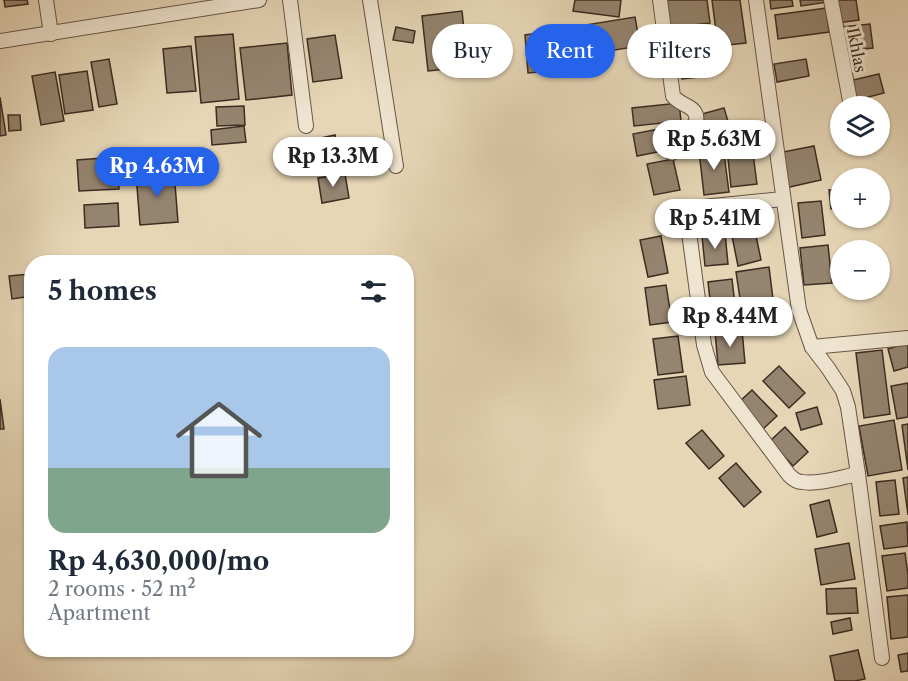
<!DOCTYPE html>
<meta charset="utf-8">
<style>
:root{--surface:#fff;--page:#f2f2f3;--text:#1f2937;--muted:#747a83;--accent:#2563eb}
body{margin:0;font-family:"Libre Caslon Text",serif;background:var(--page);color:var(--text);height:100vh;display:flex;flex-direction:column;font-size:22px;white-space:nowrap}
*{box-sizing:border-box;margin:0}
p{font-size:20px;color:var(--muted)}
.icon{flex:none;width:33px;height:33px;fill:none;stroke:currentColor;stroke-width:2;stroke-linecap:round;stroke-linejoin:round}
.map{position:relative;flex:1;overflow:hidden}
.panel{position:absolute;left:24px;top:255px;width:390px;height:402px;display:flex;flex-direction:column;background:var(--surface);border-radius:24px;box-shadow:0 2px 4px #0004}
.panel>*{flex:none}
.guide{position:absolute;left:432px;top:24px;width:386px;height:54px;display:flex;gap:12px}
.controls{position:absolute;left:830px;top:96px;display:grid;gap:12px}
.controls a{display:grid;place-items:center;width:60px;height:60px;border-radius:50%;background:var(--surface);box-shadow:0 2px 4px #0004;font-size:30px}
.price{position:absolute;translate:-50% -51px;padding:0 14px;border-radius:21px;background:#fff;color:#222;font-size:20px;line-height:39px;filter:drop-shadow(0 2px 3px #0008)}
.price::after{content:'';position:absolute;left:50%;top:36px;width:18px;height:14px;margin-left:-9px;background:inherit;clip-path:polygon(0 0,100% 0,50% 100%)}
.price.active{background:var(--accent);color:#fff}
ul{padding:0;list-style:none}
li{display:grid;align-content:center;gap:12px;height:318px;padding:0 24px}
li span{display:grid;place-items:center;height:186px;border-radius:18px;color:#555}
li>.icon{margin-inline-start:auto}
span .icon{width:108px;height:108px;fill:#fffc;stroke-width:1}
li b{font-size:26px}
h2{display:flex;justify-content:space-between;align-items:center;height:72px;padding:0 24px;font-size:26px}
.chip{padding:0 21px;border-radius:27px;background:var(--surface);box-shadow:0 2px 4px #0004;font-size:21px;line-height:54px}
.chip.active{background:var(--accent);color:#fff}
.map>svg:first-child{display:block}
.building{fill:#95846f;stroke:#3d2c22;stroke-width:1.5}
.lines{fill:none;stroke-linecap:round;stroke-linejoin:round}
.street-casing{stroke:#675647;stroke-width:16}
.street{stroke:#efe4d0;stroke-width:14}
.labels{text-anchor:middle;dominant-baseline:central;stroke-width:6;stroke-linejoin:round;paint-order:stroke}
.street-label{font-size:16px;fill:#3d2c22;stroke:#efe4d0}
</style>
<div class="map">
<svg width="908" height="681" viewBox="0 0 908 681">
<rect width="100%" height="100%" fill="#e6d6b6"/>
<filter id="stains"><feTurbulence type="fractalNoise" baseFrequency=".00333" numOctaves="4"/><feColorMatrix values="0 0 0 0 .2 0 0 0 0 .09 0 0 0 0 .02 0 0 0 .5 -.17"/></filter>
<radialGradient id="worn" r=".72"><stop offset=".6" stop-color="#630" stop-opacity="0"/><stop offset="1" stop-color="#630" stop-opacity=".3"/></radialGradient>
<!-- building -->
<g class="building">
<path d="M4,0H27L28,4L5,7Z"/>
<path d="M575,0H621L619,17L573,11Z"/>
<path d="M664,0H707L710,23L668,28Z"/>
<path d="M712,0H740L746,43L718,46Z"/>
<path d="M770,0H792L793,6L771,9Z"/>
<path d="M800,0H827L828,2L801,6Z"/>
<path d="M833,0H856L859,20L837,23Z"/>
<path d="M826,8L829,32L778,39L775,15Z"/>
<path d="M462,11L468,67L428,71L422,16Z"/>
<path d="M635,17L640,46L584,55L579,26Z"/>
<path d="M870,24L873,48L846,51L842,27Z"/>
<path d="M396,27L415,31L413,43L393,40Z"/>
<path d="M546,32L550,71L528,73L525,35Z"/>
<path d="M233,34L239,99L201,103L195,37Z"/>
<path d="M335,35L342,78L313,82L307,39Z"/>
<path d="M287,43L292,95L246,100L240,48Z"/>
<path d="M703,45L707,76L682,79L678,49Z"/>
<path d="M191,46L196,91L167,93L163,49Z"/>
<path d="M109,59L117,104L99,107L91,62Z"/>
<path d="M806,59L809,76L777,82L774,64Z"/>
<path d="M87,71L93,110L65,114L59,75Z"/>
<path d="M55,72L64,121L41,125L32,76Z"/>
<path d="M879,74L884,93L857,100L853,80Z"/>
<path d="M0,97L6,135L0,136Z"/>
<path d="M679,103L681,121L634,126L632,108Z"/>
<path d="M244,106L245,125L217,126L216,107Z"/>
<path d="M724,108L733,138L711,144L702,114Z"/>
<path d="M8,115H20L21,130L9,131Z"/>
<path d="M244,126L246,142L212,145L211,130Z"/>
<path d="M669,127L673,149L637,156L633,134Z"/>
<path d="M335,135L343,168L316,175L307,141Z"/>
<path d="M723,146L729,192L704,195L699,151Z"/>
<path d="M752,146L757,184L731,187L727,149Z"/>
<path d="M814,146L821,180L785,188L778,153Z"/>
<path d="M117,157L119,189L79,191L77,160Z"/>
<path d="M673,159L680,190L654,195L647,164Z"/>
<path d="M174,171L178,222L140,225L136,174Z"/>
<path d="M345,174L349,198L322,203L318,178Z"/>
<path d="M840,189V208L831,209L829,190Z"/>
<path d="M821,201L825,235L802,238L798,203Z"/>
<path d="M118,203L119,226L85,228L84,205Z"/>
<path d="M754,226L761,260L738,266L731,231Z"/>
<path d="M725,233L728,264L705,266L702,236Z"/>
<path d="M661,236L668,273L648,277L640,240Z"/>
<path d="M828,245L832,283L804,285L800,248Z"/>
<path d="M769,267L774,307L742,312L736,272Z"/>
<path d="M30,274L32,296L12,299L9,276Z"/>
<path d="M732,279L736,314L712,317L708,282Z"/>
<path d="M666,285L672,322L650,325L645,288Z"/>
<path d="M742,330L745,363L718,365L715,332Z"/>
<path d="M678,336L683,372L658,375L653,339Z"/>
<path d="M908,343V367L894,371L888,349Z"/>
<path d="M882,350L890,414L864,418L856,353Z"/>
<path d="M779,366L805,393L789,408L763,381Z"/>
<path d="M686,376L690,405L658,409L654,380Z"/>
<path d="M908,383V417L897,419L891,386Z"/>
<path d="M752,390L777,416L763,429L738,403Z"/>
<path d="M0,399L4,429H0Z"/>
<path d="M817,407L822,424L801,430L796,413Z"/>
<path d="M894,420L902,470L868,476L859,426Z"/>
<path d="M908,424V470L902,425Z"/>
<path d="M785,427L808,452L793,466L770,441Z"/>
<path d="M702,430L724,456L709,469L686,443Z"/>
<path d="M736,463L761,492L744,507L719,478Z"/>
<path d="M908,477V515L903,478Z"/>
<path d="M895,480L899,514L880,516L876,482Z"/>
<path d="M829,500L837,532L817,537L810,505Z"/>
<path d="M907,522L908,546L884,549L880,526Z"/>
<path d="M849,543L855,579L821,585L815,549Z"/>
<path d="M905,553L908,575V588L887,591L882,556Z"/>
<path d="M856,588L858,613L827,614L826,589Z"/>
<path d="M908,595V637L891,639L887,597Z"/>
<path d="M850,618L852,630L833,634L831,622Z"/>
<path d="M858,650L865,679L855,681H835L830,656Z"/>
<path d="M908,653V671L901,672L898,655Z"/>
</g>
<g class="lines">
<defs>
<g id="street">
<path d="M46,0L51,34"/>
<path d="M290,0L306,126"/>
<path d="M370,0L396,166"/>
<path d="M660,0L673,96C681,107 699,105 696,122L672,153"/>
<path d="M756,0L799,310L812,347L828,368L843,391L848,407L858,474"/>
<path d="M831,0L851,106"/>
<path d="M0,41L259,0"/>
<path d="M783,199L693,208L688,213L687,217L704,345L712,372L789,475C793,479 797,482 802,482C818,485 842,477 858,474L882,658"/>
<path d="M812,347L908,338"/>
</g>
</defs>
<!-- street casing -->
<use href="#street" class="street-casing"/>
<!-- street -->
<use href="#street" class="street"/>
</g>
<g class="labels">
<!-- street labels -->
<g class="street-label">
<text transform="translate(857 50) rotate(79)">Ikhlas</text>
</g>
</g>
<rect width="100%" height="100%" filter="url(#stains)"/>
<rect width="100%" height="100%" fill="url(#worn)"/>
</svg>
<div class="controls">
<a><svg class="icon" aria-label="layers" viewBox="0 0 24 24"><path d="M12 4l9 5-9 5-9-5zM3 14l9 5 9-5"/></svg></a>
<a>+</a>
<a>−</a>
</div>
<b class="price" style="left:714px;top:171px">Rp 5.63M</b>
<b class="price" style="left:333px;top:188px">Rp 13.3M</b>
<b class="price active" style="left:157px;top:198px">Rp 4.63M</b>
<b class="price" style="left:715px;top:250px">Rp 5.41M</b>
<b class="price" style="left:730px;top:348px">Rp 8.44M</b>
<div class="guide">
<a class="chip">Buy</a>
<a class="chip active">Rent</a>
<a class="chip">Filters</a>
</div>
<section class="panel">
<h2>5 homes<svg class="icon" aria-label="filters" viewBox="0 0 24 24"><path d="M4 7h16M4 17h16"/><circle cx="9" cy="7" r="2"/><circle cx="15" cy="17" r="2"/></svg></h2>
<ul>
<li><span style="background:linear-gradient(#a9c7e8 65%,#7fa58c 0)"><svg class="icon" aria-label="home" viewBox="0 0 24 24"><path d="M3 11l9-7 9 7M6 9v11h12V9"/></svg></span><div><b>Rp 4,630,000/mo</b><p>2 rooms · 52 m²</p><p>Apartment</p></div></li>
</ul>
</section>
</div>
